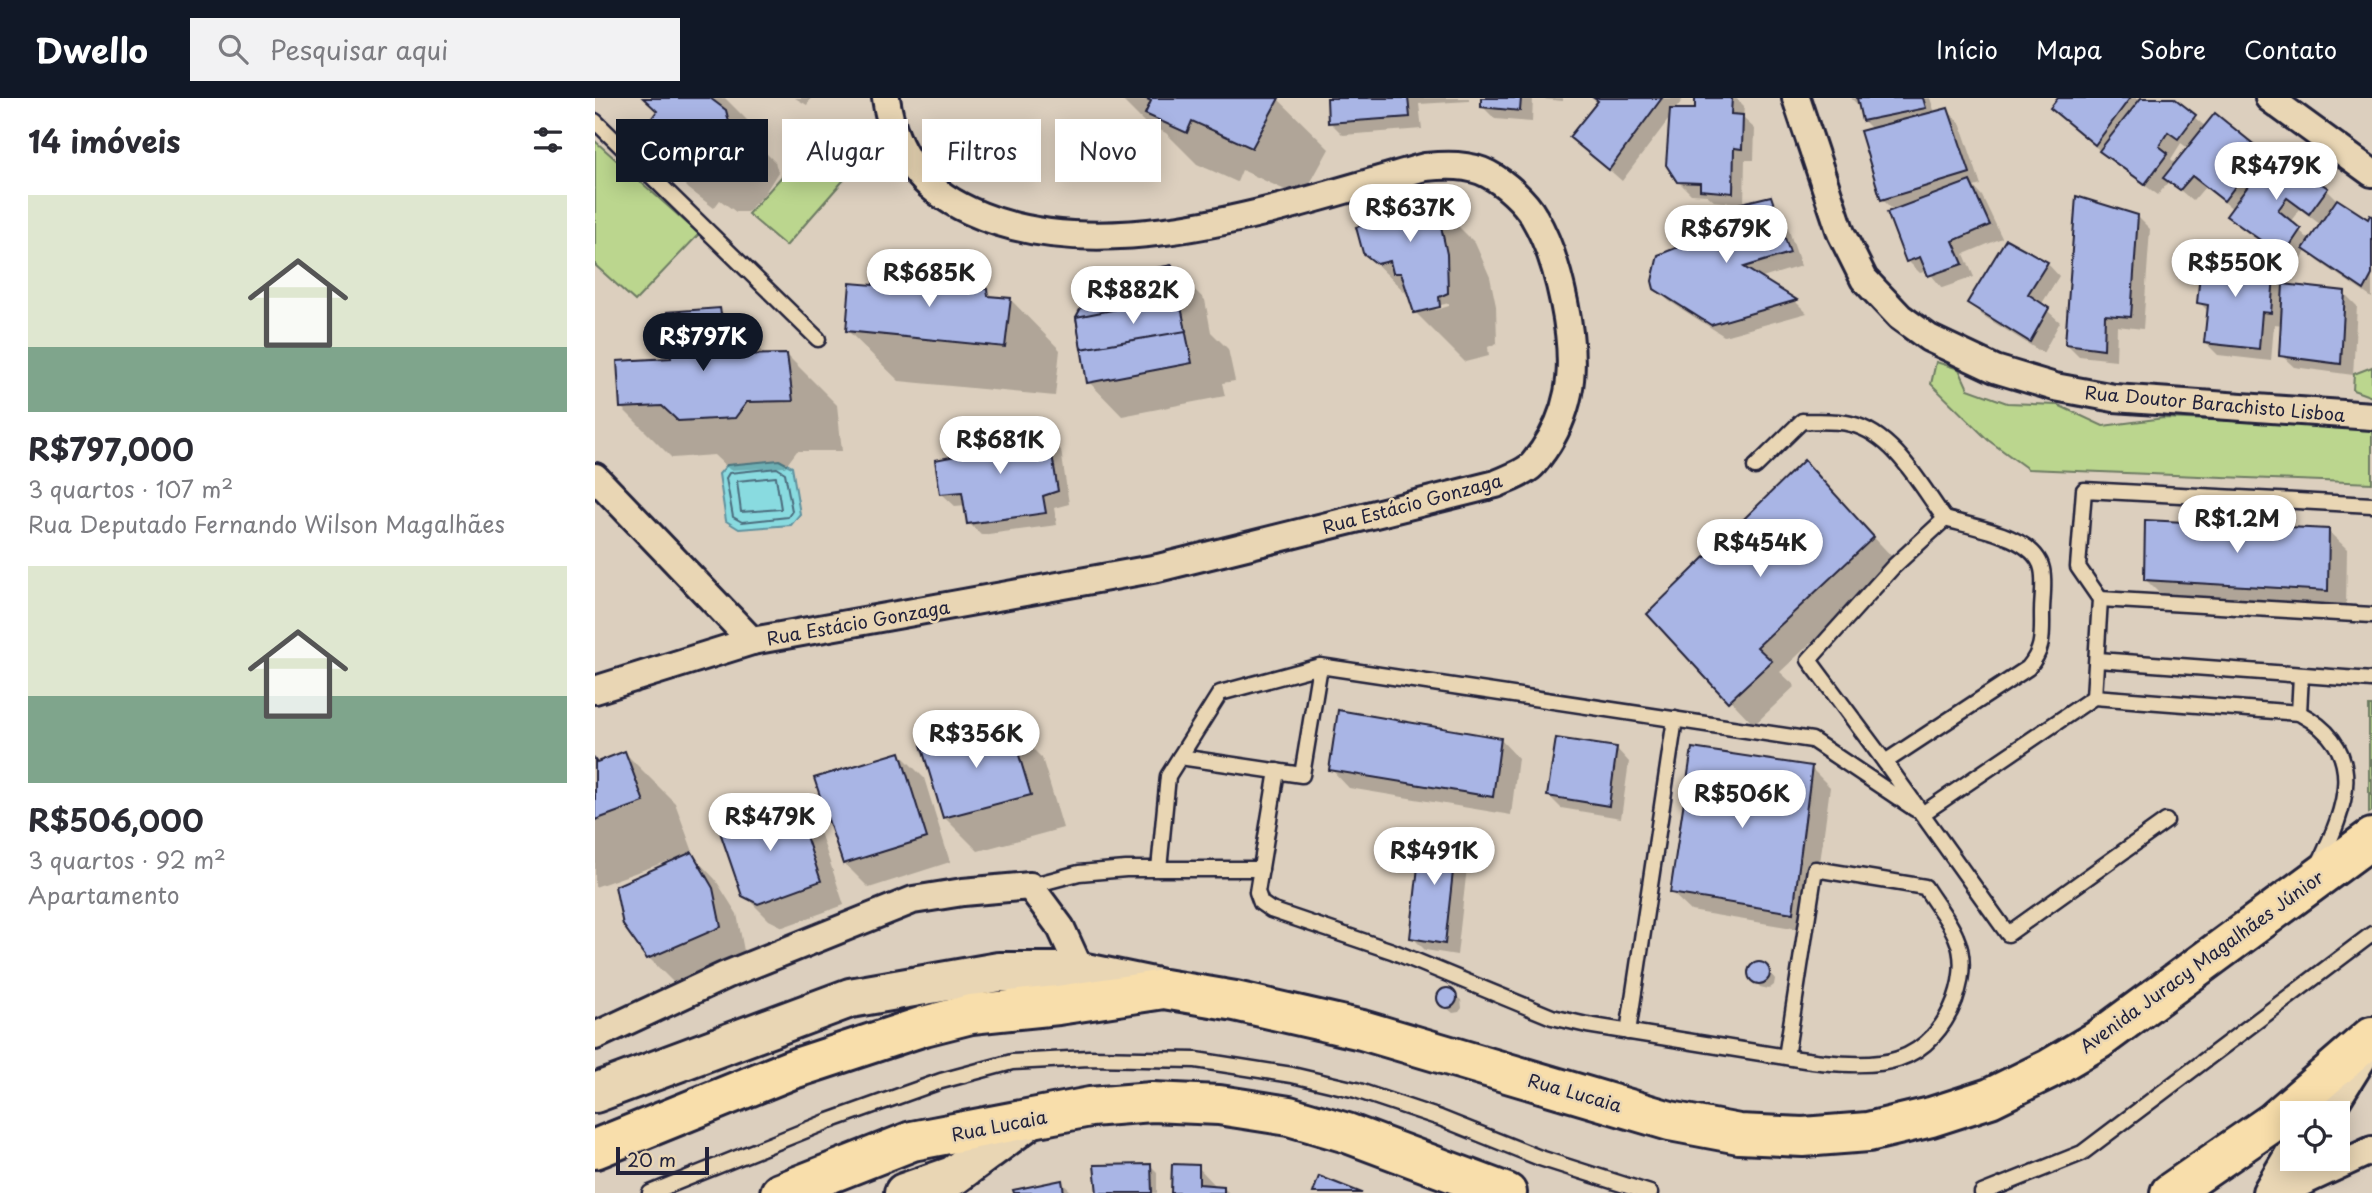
<!DOCTYPE html>
<html lang="pt">
<meta charset="utf-8">
<style>
:root{--surface:#fff;--page:#f2f2f3;--text:#2b2b33;--muted:#7c7c81;--accent:#111827}
body{margin:0;font-family:"Playpen Sans",sans-serif;background:var(--page);color:var(--text);height:100vh;display:flex;flex-direction:column;font-size:26px;white-space:nowrap}
*{box-sizing:border-box;margin:0}
p{font-size:23px;color:var(--muted)}
.icon{flex:none;width:38px;height:38px;fill:none;stroke:currentColor;stroke-width:2;stroke-linecap:round;stroke-linejoin:round}
.map{position:relative;flex:1;overflow:hidden}
.drawer{display:flex;flex-direction:column;background:var(--surface);width:595px}
.drawer>*{flex:none}
.hud{position:absolute;left:21px;top:21px;width:665px;height:63px;display:flex;gap:14px}
.controls{position:absolute;left:1685px;top:1003px;display:grid;gap:14px}
.controls a{display:grid;place-items:center;width:70px;height:70px;border-radius:0px;background:var(--surface);box-shadow:0 4px 18px #0003;font-size:35px}
.scale{position:absolute;left:21px;bottom:18px;width:93px;box-sizing:border-box;padding-left:7px;border:4px solid #22223b;border-top:0;font-size:19px;line-height:24px;white-space:nowrap;color:#22223b;-webkit-text-stroke:5px #e9d6b4;paint-order:stroke}
.price{position:absolute;translate:-50% -60px;padding:0 16px;border-radius:24px;background:#fff;color:#222;font-size:23px;line-height:46px;filter:drop-shadow(0 2px 4px #0008)}
.price::after{content:'';position:absolute;left:50%;top:42px;width:21px;height:16px;margin-left:-10px;background:inherit;clip-path:polygon(0 0,100% 0,50% 100%)}
.price.active{background:var(--accent);color:#fff}
ul{padding:0;list-style:none}
li{display:grid;align-content:center;gap:14px;height:371px;padding:0 28px}
li span{display:grid;place-items:center;height:217px;border-radius:0px;color:#555}
li>.icon{margin-inline-start:auto}
span .icon{width:126px;height:126px;fill:#fffc;stroke-width:1}
li b{font-size:30px}
h2{display:flex;justify-content:space-between;align-items:center;height:84px;padding:0 28px;font-size:30px}
.chip{padding:0 24px;border-radius:0px;background:var(--surface);box-shadow:0 4px 18px #0003;font-size:24px;line-height:63px}
.chip.active{background:var(--accent);color:#fff}
header{display:flex;align-items:center;gap:42px;box-sizing:border-box;height:98px;padding:0 35px;background:var(--accent);color:#fff}
header strong{font-size:33px}
nav{display:flex;gap:38px;margin-inline-start:auto;font-size:24px}
.search{width:490px;height:63px;background:var(--page);display:flex;align-items:center;gap:18px;box-sizing:border-box;padding:0 24px;border-radius:0px;color:var(--muted);font-size:26px}
main{display:flex;flex:1;min-height:0}
.map>svg:first-child{display:block}
.green{fill:#bbd68e;stroke:#6e7c64;stroke-width:2}
.water{fill:#89dbe0;stroke:#60919e;stroke-width:2}
.shadow{fill:#0003;fill-rule:evenodd}
.lines{fill:none;stroke-linecap:round;stroke-linejoin:round}
.shore{stroke:#4b6c7d;stroke-width:2}
.building{fill:#a9b5e5;stroke:#22223b;stroke-width:2}
.lane-casing{stroke:#22223b;stroke-width:19}
.street-casing{stroke:#22223b;stroke-width:32}
.secondary-casing{stroke:#22223b;stroke-width:44}
.primary-casing{stroke:#22223b;stroke-width:44}
.lane{stroke:#e9d6b4;stroke-width:14}
.street{stroke:#e9d6b4;stroke-width:26}
.secondary{stroke:#e9d6b4;stroke-width:38}
.primary{stroke:#f8deab;stroke-width:38}
.labels{text-anchor:middle;dominant-baseline:central;stroke-width:5;stroke-linejoin:round;paint-order:stroke}
.street-label{font-size:18px;fill:#22223b;stroke:#e9d6b4}
</style>
<header>
<strong>Dwello</strong>
<div class="search"><svg class="icon" aria-label="search" viewBox="0 0 24 24"><circle cx="10" cy="10" r="6"/><path d="M15 15l6 6"/></svg>Pesquisar aqui</div>
<nav><a>Início</a><a>Mapa</a><a>Sobre</a><a>Contato</a></nav>
</header>
<main>
<section class="drawer">
<h2>14 imóveis<svg class="icon" aria-label="filters" viewBox="0 0 24 24"><path d="M4 7h16M4 17h16"/><circle cx="9" cy="7" r="2"/><circle cx="15" cy="17" r="2"/></svg></h2>
<ul>
<li><span style="background:linear-gradient(#dfe7d0 70%,#7fa58c 0)"><svg class="icon" aria-label="home" viewBox="0 0 24 24"><path d="M3 11l9-7 9 7M6 9v11h12V9"/></svg></span><div><b>R$797,000</b><p>3 quartos · 107 m²</p><p>Rua Deputado Fernando Wilson Magalhães</p></div></li>
<li><span style="background:linear-gradient(#dfe7d0 60%,#7fa58c 0)"><svg class="icon" aria-label="home" viewBox="0 0 24 24"><path d="M3 11l9-7 9 7M6 9v11h12V9"/></svg></span><div><b>R$506,000</b><p>3 quartos · 92 m²</p><p>Apartamento</p></div></li>
</ul>
</section>
<div class="map">
<svg width="1777" height="1095" viewBox="0 0 1777 1095">
<rect width="100%" height="100%" fill="#dccfbe"/>
<filter id="ink" filterUnits="userSpaceOnUse"><feTurbulence type="fractalNoise" baseFrequency=".0143" numOctaves="2"/><feDisplacementMap in="SourceGraphic" scale="14" xChannelSelector="R" yChannelSelector="G"/><feConvolveMatrix kernelMatrix="1 2 1 2 8 2 1 2 1" color-interpolation-filters="sRGB"/></filter>
<g filter="url(#ink)">
<!-- green -->
<g class="green">
<path d="M0,43L104,136L40,203L0,167Z"/>
<path d="M218,44L254,76L191,148L153,116Z"/>
<path d="M1341,264L1364,271L1373,291L1412,305L1463,307L1508,328L1569,320L1777,329V385L1433,371L1393,342L1336,286Z"/>
<path d="M1777,269V299L1758,292L1759,276Z"/>
<path d="M1774,608H1777V713L1774,715Z"/>
</g>
<!-- water -->
<path class="water" d="M184,362L197,369L205,416L196,427L144,431L131,423L124,376L132,367Z"/>
<!-- shadow -->
<g class="shadow">
<path d="M50,0H130L169,39L163,47L180,64L183,74L170,95L152,114H141L125,102L119,110L94,91L44,41L63,14Z"/>
<path d="M200,0H216L212,7Z"/>
<path d="M525,0H682L734,51L707,100L647,72L642,84L602,66L571,35L550,25Z"/>
<path d="M733,0H874V3L824,6L827,31L748,37L735,24Z"/>
<path d="M888,0H968V3L938,0L937,24L900,21L887,8Z"/>
<path d="M996,0H1086L1088,1L1080,12H1102L1101,0H1141L1149,8L1148,20L1160,31L1159,62H1150L1149,106L1175,100L1187,112L1206,168L1164,181L1201,204L1212,215L1129,238L1074,203L1061,190L1132,160L1147,106L1119,103L1112,97L1096,96L1083,83L1077,17L1027,83L977,39L1004,5Z"/>
<path d="M1256,0H1335L1340,15L1352,12L1365,25L1386,87L1379,89L1387,98L1407,140L1369,156L1379,179L1347,190L1333,173L1325,175L1313,163L1299,113L1287,101L1278,32L1269,23L1266,10Z"/>
<path d="M1465,0H1576L1611,29L1666,54L1674,62L1678,56L1732,92L1745,105L1773,124L1777,120V200L1723,163L1712,152L1701,169L1646,130L1633,118L1638,111L1610,89L1598,103L1574,83L1563,97L1519,65L1470,22L1458,10ZM1586,45L1594,51L1581,66L1576,61ZM1705,111L1726,127L1716,143L1695,124Z"/>
<path d="M818,83L880,145L895,179L901,208L902,245L893,249L894,258L870,264L820,214L816,200L769,154L795,123ZM854,205V208L841,212L838,209Z"/>
<path d="M1542,118L1555,131L1548,231L1522,228L1521,262L1484,258L1471,245Z"/>
<path d="M345,160L376,191L391,193L399,200L415,201L465,252L460,298L304,283L253,233L280,189L314,186L330,179Z"/>
<path d="M1452,165L1464,178L1446,207L1465,224L1448,255L1387,217L1374,205Z"/>
<path d="M1679,166L1691,179V188L1749,195L1762,208L1758,277L1699,269L1686,257L1688,227L1679,226L1676,263L1623,257L1611,245L1614,214L1604,204Z"/>
<path d="M576,169L610,202L616,234L633,251L640,283L627,285L630,298L527,318L494,284Z"/>
<path d="M125,212L171,258L192,257L242,307L247,353H202L190,369L135,372L119,357L77,360L27,310L78,261Z"/>
<path d="M441,334L448,341L453,340L466,352L474,406L459,410L462,427L386,437L374,425L371,407L360,408L347,396L363,360Z"/>
<path d="M1209,365L1302,464L1185,574L1200,588L1159,627L1054,516Z"/>
<path d="M1733,433L1752,451L1751,511L1569,500L1550,481Z"/>
<path d="M413,626L447,660L468,730L383,753L349,719Z"/>
<path d="M905,641L923,660L916,717L754,690L736,671Z"/>
<path d="M1022,651L1034,664L1026,720L966,710L954,698Z"/>
<path d="M30,655L80,705L98,754L95,755L120,781L142,816L149,853L78,884L54,860L80,763L79,761L0,789V662L4,666Z"/>
<path d="M305,656L329,680L355,764L274,790L250,766L221,682Z"/>
<path d="M1216,670L1235,689L1216,833L1096,813L1077,795Z"/>
<path d="M198,704L223,728L249,807L188,829L174,822L149,797Z"/>
<path d="M862,739L874,752L862,857L830,852L817,839Z"/>
<path d="M1162,865L1171,869L1180,881L1179,887L1174,891L1165,889L1154,875L1156,869Z"/>
<path d="M852,892L866,902L867,910L864,914L858,915L846,905L844,901L845,893Z"/>
<path d="M556,1068L562,1074V1095H503Z"/>
<path d="M603,1069L621,1088L628,1089L634,1095H578Z"/>
<path d="M466,1084L478,1095H420Z"/>
</g>
<g class="lines">
<!-- shore -->
<g class="shore">
<path d="M182,370L190,375L197,413L193,419L147,424L138,419L131,380L134,375Z"/>
<path d="M181,379L186,411L146,414L142,383Z"/>
</g>
</g>
<!-- building -->
<g class="building">
<path d="M48,0H115L131,12L134,24L120,45L102,64L90,65L75,54L68,62L41,41L62,13Z"/>
<path d="M550,0H684L657,50L597,23L592,35L550,16L556,3Z"/>
<path d="M732,0H813L815,19L733,25Z"/>
<path d="M886,0H926L925,13L886,9Z"/>
<path d="M999,0H1067L1014,72L974,39L1003,3Z"/>
<path d="M1100,0H1137L1136,16L1148,17L1147,51L1139,50L1138,95L1105,92V85L1082,84L1071,67L1075,11H1100Z"/>
<path d="M1262,0H1328L1331,10L1267,23Z"/>
<path d="M1463,0H1535L1500,47L1455,10Z"/>
<path d="M1546,0H1579L1601,17L1583,41L1573,34L1564,48L1573,55L1550,86L1504,53Z"/>
<path d="M1353,10L1375,75L1286,102L1265,33Z"/>
<path d="M1620,15L1667,53L1629,103L1597,78L1585,92L1568,80Z"/>
<path d="M1678,54L1733,90L1714,116L1692,100L1683,112L1706,131L1688,158L1631,118Z"/>
<path d="M819,81L822,93H830L846,128L852,156L853,195L844,199L845,209L819,215L806,175H798L795,163L782,166L768,155L761,129L792,122L784,90Z"/>
<path d="M1375,83L1395,127L1358,143L1368,166L1333,178L1325,159L1311,164L1292,114Z"/>
<path d="M1176,98L1195,155L1149,169L1202,202L1116,227L1059,191L1057,183L1063,157L1091,146L1098,134L1129,156L1118,112Z"/>
<path d="M1481,98L1543,117L1536,219L1510,217L1509,251L1470,246Z"/>
<path d="M1742,101L1773,121L1775,117L1777,118V177L1769,192L1708,151Z"/>
<path d="M1411,141L1453,164L1433,196L1454,210L1435,244L1372,205Z"/>
<path d="M330,156L345,158L343,178L359,181V187L392,191L393,198L416,200L410,249L251,233L255,185L278,187L279,181L312,184L313,176L328,178Z"/>
<path d="M1607,157L1680,165L1676,215L1667,214L1664,251L1609,245L1613,207L1602,205Z"/>
<path d="M577,167L597,265L492,285L481,219L501,182Z"/>
<path d="M1688,186L1750,193L1746,266L1684,258Z"/>
<path d="M584,199L591,233L486,251L481,219Z"/>
<path d="M125,210L133,257L192,256L198,303L152,304L140,320L83,323L67,308L25,310L22,263L76,260L72,214Z"/>
<path d="M441,332L442,341L454,338L463,393L448,398L451,415L372,426L367,394L345,396L340,362L361,358V344Z"/>
<path d="M1209,362L1279,439L1162,549L1177,563L1133,604L1052,516Z"/>
<path d="M1550,422L1734,431L1733,493L1549,482Z"/>
<path d="M743,612L906,640L898,699L734,672Z"/>
<path d="M414,624L436,697L348,720L326,647Z"/>
<path d="M961,640L1022,649L1014,708L952,698Z"/>
<path d="M1097,650L1217,668L1198,815L1075,795Z"/>
<path d="M30,653L49,704L0,722V661L2,664Z"/>
<path d="M305,654L332,740L248,766L219,680Z"/>
<path d="M199,702L226,783L163,806L147,798L123,728Z"/>
<path d="M827,733L862,737L850,846L815,840Z"/>
<path d="M97,754L118,790L126,829L52,861L28,827L20,788Z"/>
<circle cx="1164" cy="875" r="11"/>
<circle cx="852" cy="900" r="10"/>
<path d="M556,1066L557,1095H502L499,1067Z"/>
<path d="M577,1066L604,1067V1086L629,1088V1095H576Z"/>
<path d="M724,1078L767,1095H718Z"/>
<path d="M467,1082L469,1095H419L418,1092Z"/>
</g>
<g class="lines">
<defs>
<g id="lane">
<path d="M0,23L223,241"/>
<path d="M1160,369L1207,323C1223,324 1241,322 1256,326C1299,336 1326,388 1350,421L1298,469L1214,562L1290,664L1413,836L1571,723"/>
<path d="M1505,501L1777,517"/>
<path d="M1503,562L1777,582"/>
<path d="M1499,599L1505,501L1483,469L1489,392L1777,407"/>
<path d="M1704,615L1706,577"/>
<path d="M585,659L707,677L725,568L1217,642L1320,711"/>
<path d="M1290,664L1433,570C1449,551 1447,538 1447,514C1447,501 1450,484 1447,471C1440,438 1378,429 1350,421"/>
<path d="M682,673L662,794L666,805L676,812L797,853L957,919L992,927L1191,959C1221,964 1274,971 1303,961C1331,952 1350,928 1360,902C1367,882 1370,859 1361,839C1354,822 1340,805 1330,789L1220,771L1191,959"/>
<path d="M1327,716L1499,599L1704,615C1774,652 1751,709 1724,766"/>
<path d="M564,771L573,678L625,595L725,568"/>
<path d="M435,788L484,775L531,771H666"/>
<path d="M1033,934L1080,621"/>
<path d="M55,1095L234,1023L346,983L417,964L494,960L601,962L697,977L761,992L845,1020L945,1060L1055,1095"/>
<path d="M1387,1095L1487,1055L1777,836"/>
</g>
<g id="street">
<path d="M1201,0L1246,135L1269,181L1305,219L1334,240L1400,271L1460,289L1519,300L1777,318"/>
<path d="M1674,0L1777,75"/>
<path d="M0,379L157,543"/>
<path d="M0,592L157,543L563,470L901,386C912,381 925,377 935,369C940,365 944,358 948,353C960,336 969,315 973,295C983,247 964,161 939,119C930,103 910,85 893,76C874,66 851,67 830,69C695,106 510,175 375,113C325,90 299,55 291,0"/>
<path d="M0,938L131,877L318,802L368,794L435,788L466,830L486,874"/>
<path d="M1684,1095L1777,1052"/>
</g>
<g id="secondary">
<path d="M0,995L255,900L404,874H486L563,890"/>
<path d="M1727,1015L1765,954"/>
<path d="M309,1095L358,1078L432,1023"/>
<path d="M1677,1095L1698,1060"/>
</g>
<g id="primary">
<path d="M0,1051L195,972L329,928L376,916L463,907L569,891L640,903L767,932L1075,1023L1144,1036L1208,1039L1273,1034L1336,1019L1395,1000L1454,971L1503,942L1777,740"/>
<path d="M185,1095L317,1043L495,1009L557,1004L624,1007L694,1018L752,1035L912,1095"/>
<path d="M1575,1095L1678,1024L1777,938"/>
</g>
</defs>
<!-- lane casing -->
<use href="#lane" class="lane-casing"/>
<!-- street casing -->
<use href="#street" class="street-casing"/>
<!-- secondary casing -->
<use href="#secondary" class="secondary-casing"/>
<!-- primary casing -->
<use href="#primary" class="primary-casing"/>
<!-- lane -->
<use href="#lane" class="lane"/>
<!-- street -->
<use href="#street" class="street"/>
<!-- secondary -->
<use href="#secondary" class="secondary"/>
<!-- primary -->
<use href="#primary" class="primary"/>
</g>
</g>
<g class="labels">
<!-- street labels -->
<g class="street-label">
<text transform="translate(1620 305) rotate(5)">Rua Doutor Barachisto Lisboa</text>
<text transform="translate(817 405) rotate(-15)">Rua Estácio Gonzaga</text>
<text transform="translate(263 524) rotate(-10)">Rua Estácio Gonzaga</text>
<text transform="translate(1606 863) rotate(-36)">Avenida Juracy Magalhães Júnior</text>
<text transform="translate(980 994) rotate(16)">Rua Lucaia</text>
<text transform="translate(404 1027) rotate(-11)">Rua Lucaia</text>
</g>
</g>
</svg>
<div class="controls">
<a><svg class="icon" aria-label="locate" viewBox="0 0 24 24"><circle cx="12" cy="12" r="6"/><path d="M12 2v4M12 18v4M2 12h4M18 12h4"/></svg></a>
</div>
<div class="scale">20 m</div>
<b class="price" style="left:1681px;top:104px">R$479K</b>
<b class="price" style="left:815px;top:146px">R$637K</b>
<b class="price" style="left:1131px;top:167px">R$679K</b>
<b class="price" style="left:1640px;top:201px">R$550K</b>
<b class="price" style="left:334px;top:211px">R$685K</b>
<b class="price" style="left:538px;top:228px">R$882K</b>
<b class="price active" style="left:108px;top:275px">R$797K</b>
<b class="price" style="left:405px;top:378px">R$681K</b>
<b class="price" style="left:1642px;top:457px">R$1.2M</b>
<b class="price" style="left:1165px;top:481px">R$454K</b>
<b class="price" style="left:381px;top:672px">R$356K</b>
<b class="price" style="left:1147px;top:732px">R$506K</b>
<b class="price" style="left:175px;top:755px">R$479K</b>
<b class="price" style="left:839px;top:789px">R$491K</b>
<div class="hud">
<a class="chip active">Comprar</a>
<a class="chip">Alugar</a>
<a class="chip">Filtros</a>
<a class="chip">Novo</a>
</div>
</div>
</main>
